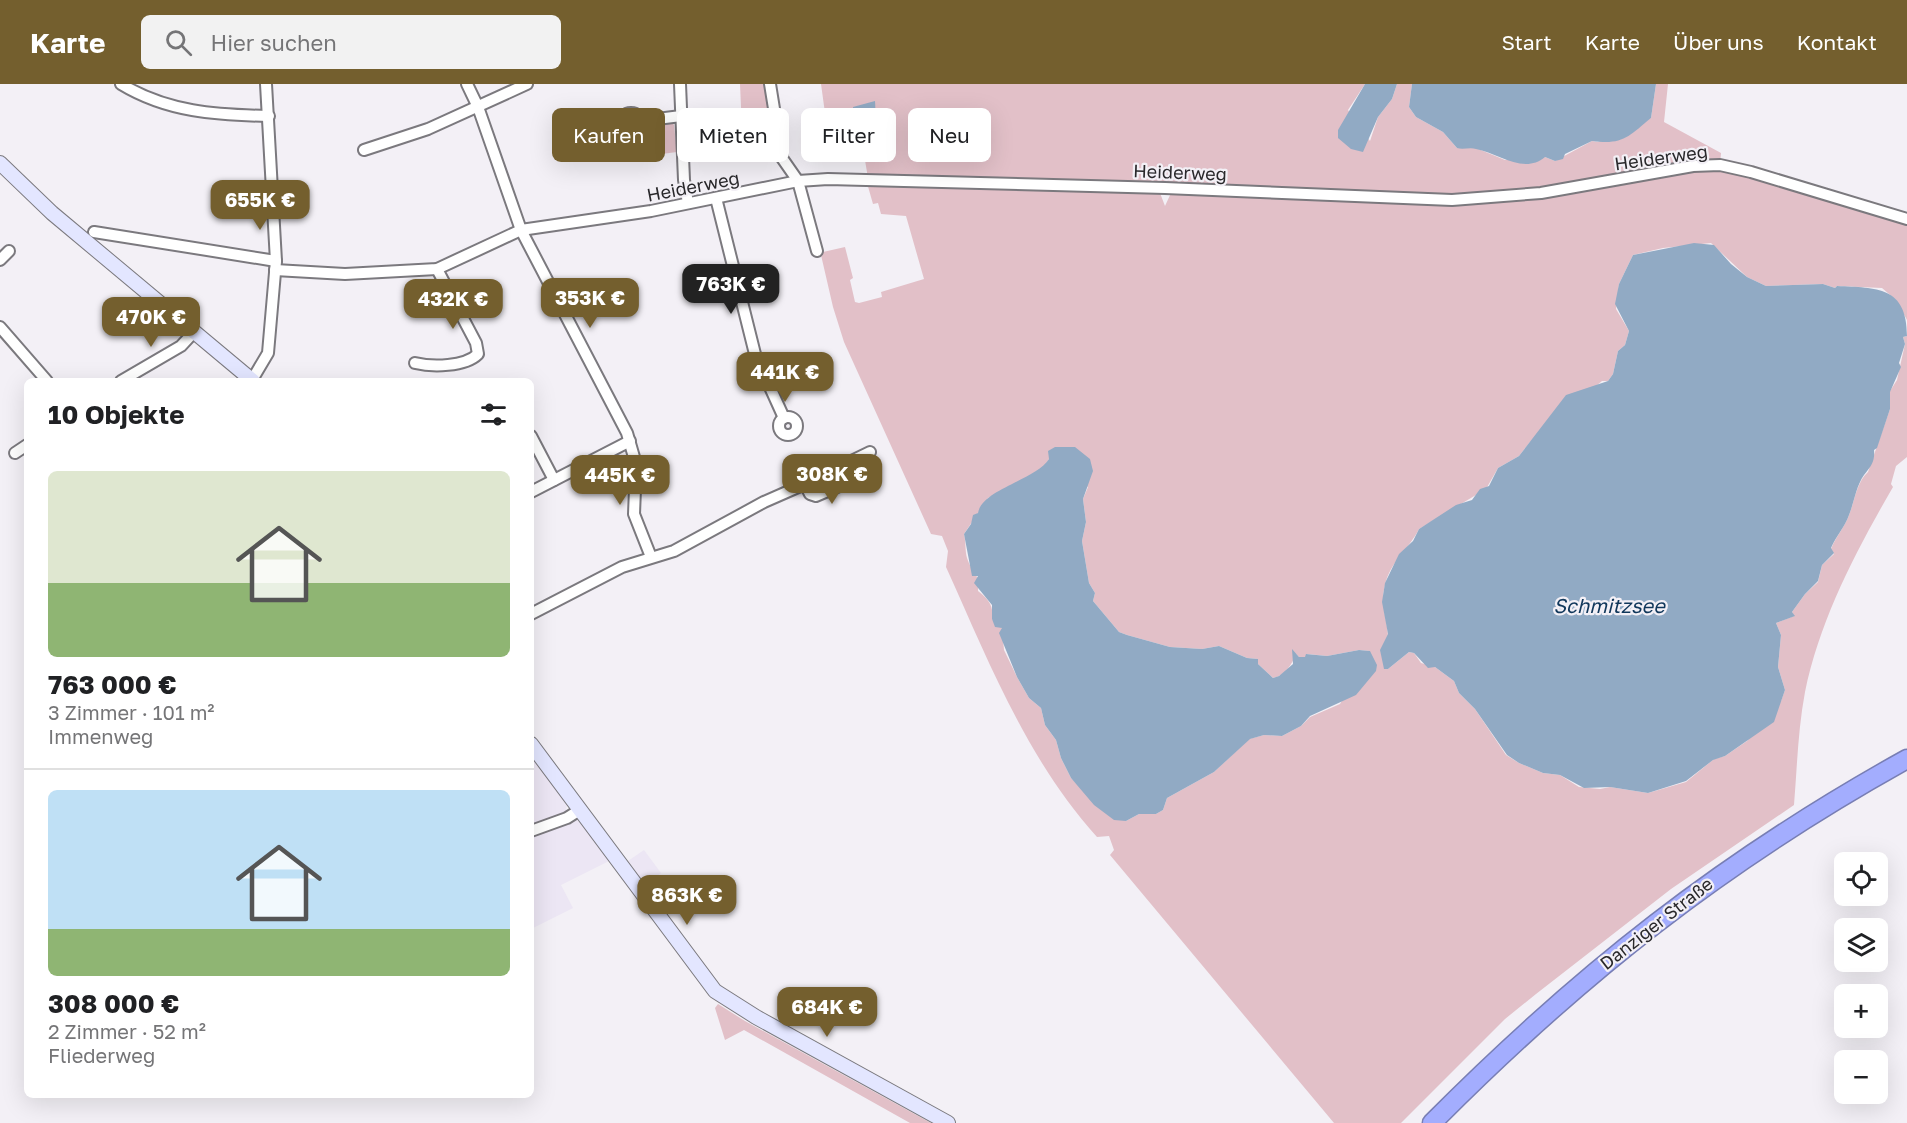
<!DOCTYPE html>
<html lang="de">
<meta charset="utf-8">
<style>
:root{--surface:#fff;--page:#f2f2f2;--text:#202124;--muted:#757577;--line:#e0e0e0;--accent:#745f2e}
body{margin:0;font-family:"Golos Text",sans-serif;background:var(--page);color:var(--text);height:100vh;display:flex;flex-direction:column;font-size:22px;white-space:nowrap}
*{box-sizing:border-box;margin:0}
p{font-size:20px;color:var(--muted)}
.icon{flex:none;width:33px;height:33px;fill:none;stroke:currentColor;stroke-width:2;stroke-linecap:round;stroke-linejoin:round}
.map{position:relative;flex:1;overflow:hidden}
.panel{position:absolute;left:24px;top:294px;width:510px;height:720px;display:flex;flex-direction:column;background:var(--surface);border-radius:9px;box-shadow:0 6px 24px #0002}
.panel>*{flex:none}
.top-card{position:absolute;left:552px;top:24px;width:570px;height:54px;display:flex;gap:12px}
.fabs{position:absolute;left:1834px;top:768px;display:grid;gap:12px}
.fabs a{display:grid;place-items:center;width:54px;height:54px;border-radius:9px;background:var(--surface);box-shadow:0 6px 24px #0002;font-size:30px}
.price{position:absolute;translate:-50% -51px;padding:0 14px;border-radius:12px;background:var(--accent);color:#fff;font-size:20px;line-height:39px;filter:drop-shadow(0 2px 3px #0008)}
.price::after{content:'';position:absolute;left:50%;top:36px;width:18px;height:14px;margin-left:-9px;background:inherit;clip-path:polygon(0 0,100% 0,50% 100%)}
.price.current{background:#222;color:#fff}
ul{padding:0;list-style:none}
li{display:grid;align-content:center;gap:12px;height:318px;padding:0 24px}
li+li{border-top:2px solid var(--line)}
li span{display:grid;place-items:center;height:186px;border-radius:9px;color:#555}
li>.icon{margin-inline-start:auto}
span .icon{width:108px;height:108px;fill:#fffc;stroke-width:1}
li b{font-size:26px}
h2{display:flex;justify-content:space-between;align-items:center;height:72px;padding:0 24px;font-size:26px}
.tag{padding:0 21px;border-radius:9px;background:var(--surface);box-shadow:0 6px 24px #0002;font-size:21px;line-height:54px}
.tag.current{background:var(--accent);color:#fff}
header{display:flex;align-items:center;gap:36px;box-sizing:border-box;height:84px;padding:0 30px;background:var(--accent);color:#fff}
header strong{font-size:28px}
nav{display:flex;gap:33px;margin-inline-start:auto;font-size:21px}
.search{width:420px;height:54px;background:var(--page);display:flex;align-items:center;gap:15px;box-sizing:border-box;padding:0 21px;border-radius:9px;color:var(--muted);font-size:22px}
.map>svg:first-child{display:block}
.built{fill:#ece6f4}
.green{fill:#e2c0c8;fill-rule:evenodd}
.water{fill:#91aac4}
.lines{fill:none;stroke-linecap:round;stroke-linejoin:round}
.street-casing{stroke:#7b797e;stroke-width:14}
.secondary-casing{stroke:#7b797e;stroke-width:16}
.highway-casing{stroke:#787eb4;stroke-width:21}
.street{stroke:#fff;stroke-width:10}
.secondary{stroke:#e3e6ff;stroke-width:14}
.highway{stroke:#a3adfe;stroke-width:18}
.labels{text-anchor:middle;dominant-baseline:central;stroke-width:4.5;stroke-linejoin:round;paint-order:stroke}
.street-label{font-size:18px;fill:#29282b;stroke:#f3f0f6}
.water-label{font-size:20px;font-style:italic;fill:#10375b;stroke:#f3f0f6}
</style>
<header>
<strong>Karte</strong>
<div class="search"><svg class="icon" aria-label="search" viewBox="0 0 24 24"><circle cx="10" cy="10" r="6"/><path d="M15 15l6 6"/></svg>Hier suchen</div>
<nav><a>Start</a><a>Karte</a><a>Über uns</a><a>Kontakt</a></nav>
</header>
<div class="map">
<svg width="1907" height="1039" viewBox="0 0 1907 1039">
<rect width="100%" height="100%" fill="#f3f0f6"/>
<!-- built -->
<g class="built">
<path d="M531,671L567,720L565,734L531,746Z"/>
<path d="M578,733L611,776L561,801L573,824L531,845V749Z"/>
<path d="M644,766L661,789L643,802L625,779Z"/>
</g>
<!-- green -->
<g class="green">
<path d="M740,0H768L776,49L742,46Z"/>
<path d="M821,0H1365L1348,26L1370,57L1378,33L1392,15L1397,0H1412L1409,23L1416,33L1443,48L1457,64H1476L1505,76L1545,73L1555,77L1592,57L1598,58L1651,34L1656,0H1668L1664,38L1721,69L1720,80L1541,107L1452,114L868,94L859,41L854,37L834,40L829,29H825Z"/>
<path d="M671,37L674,41L677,68L654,71L648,38Z"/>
<path d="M1721,83L1907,137V236L1896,216L1882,204L1837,202L1835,204L1823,200L1766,202L1747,193L1711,159L1663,164L1633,171L1619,200L1616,225L1629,247L1625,261L1618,267L1613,290L1608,297H1602L1530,358L1519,372L1498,384L1486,405L1419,445C1409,465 1390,478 1385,501C1380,519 1387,534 1388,552C1388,562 1385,574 1384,584L1388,585L1409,568L1414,569L1421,579L1435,583L1454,597L1459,609L1475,625L1506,671L1519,679L1543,689L1560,691L1579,703L1600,705L1610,703L1648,709L1686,698L1714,675L1725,672L1747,657L1781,617L1785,606L1778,583L1781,551L1776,539L1794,532L1792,528L1805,510L1818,498L1822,481L1834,470L1831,465C1836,452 1845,443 1849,431C1854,419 1857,397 1868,388L1890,325V307L1897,296L1905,260L1903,253L1907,252V373L1896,382L1891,400L1893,403C1856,467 1820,535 1805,608C1798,645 1797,684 1794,721L1671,805L1536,910L1505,935L1401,1039H1334L1110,771L1114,766L1109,752L1097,753C1026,674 989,578 946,483L948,467L942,452L931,450L844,258L833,223L821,171L823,168L845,163L853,194L850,196L855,218L859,219L882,213L881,208L924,195L906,132L881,130L878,119L873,120L867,99L1153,104L1160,109L1165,122L1171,109L1452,117ZM1049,375L1088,403L1083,415L1086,438L1082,457L1089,499L1095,509L1093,517L1119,548L1127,551L1170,563L1202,565L1219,562L1247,574L1258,575V580L1273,594C1285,592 1292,580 1296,570L1299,573H1306L1307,570L1327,572L1359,566L1370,567L1340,620L1310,633L1301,642L1282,652L1264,651L1249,655L1214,688L1167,714L1163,726L1156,730H1139L1126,737L1078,701L1071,694L1061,674L1056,656L1045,641L1041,624L1029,614L1017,593L1004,566L1002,544L992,535C994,521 988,515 978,507C979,485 972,490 967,474C965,467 966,458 964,450L988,414L1043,385Z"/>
<path d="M718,920L745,937L931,1039H910L744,946L725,956L715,924Z"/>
</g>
<!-- water -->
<g class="water">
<path d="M1365,0H1397L1392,15L1378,33L1363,68L1351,65L1338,54V46Z"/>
<path d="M1412,0H1656L1651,34C1628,53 1623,61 1592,57L1565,70L1563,75L1555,77L1545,73C1524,91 1498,69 1476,65C1470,63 1463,66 1457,64L1443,48L1416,33L1409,23Z"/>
<path d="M875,17L876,35L860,37L853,32V23Z"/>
<path d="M1694,159L1714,161L1731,180L1747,193L1766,202L1823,200L1835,204L1837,202C1877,204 1907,202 1907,252L1903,253L1905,260L1899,279L1901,283L1890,308V325L1877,364L1874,366C1875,378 1871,382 1864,391C1856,402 1854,419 1849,431C1845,443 1836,452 1831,464L1834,469L1822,481L1818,497L1805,510L1792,528L1795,532L1776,539L1781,551L1778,583L1785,606L1774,638L1725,672L1713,676L1686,697L1648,709L1610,703L1584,704L1560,691L1543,689L1519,679L1507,671L1475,625L1459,609L1454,597L1435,583L1428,584L1414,569L1409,568L1388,585H1384L1380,566L1388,550L1382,518L1385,499L1399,470L1413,457L1419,445L1456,421L1472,416L1480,405L1489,402L1498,384L1519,372L1566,311L1608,297L1613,290L1618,267L1625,261L1629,247L1615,220L1619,200L1633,171Z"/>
<path d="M1055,363H1075L1090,375L1093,387L1083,415L1086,438L1082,457L1089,499L1095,509L1093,517L1119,548L1127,551L1170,563L1202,565L1219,562L1247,574L1258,575V580L1273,594L1279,592L1293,580L1292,565L1299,573H1305L1306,570L1327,572L1359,566L1370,567L1377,581L1376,587L1356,611L1310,632L1301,642L1282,652L1264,651L1250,655L1214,688L1167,714L1163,726L1156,730H1139L1126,737L1114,736L1094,721L1071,694L1061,674L1056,656L1045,641L1041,624L1029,614L1017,593L999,549L1002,544L995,543L992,535V521L974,499L978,492H972L964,450L971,440L973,431L978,429C982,405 1036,396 1049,375L1048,367Z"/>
</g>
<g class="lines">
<defs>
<g id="street">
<path d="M121,0C167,28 216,31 269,32"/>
<path d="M467,0L478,23L521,146L627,349L636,380L634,430L651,473"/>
<path d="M680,0L684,96L688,119"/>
<path d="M770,0L782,74L798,97L817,167"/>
<circle cx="631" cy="40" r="11"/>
<path d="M641,37L681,32"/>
<path d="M364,66L428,45L527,0"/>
<path d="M716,114L755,270L784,334"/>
<path d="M94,148L276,177"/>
<path d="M0,176L9,167"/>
<path d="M275,186L345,190L437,185L521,146L651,127L798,97L828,95L1165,104L1452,116L1541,109L1693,82L1720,81L1751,88L1907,135"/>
<path d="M0,243L47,297"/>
<path d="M415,279C432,283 465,283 478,270L476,259L437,185"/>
<path d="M252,296L268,269L276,177L266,0"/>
<path d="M121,297L181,262L194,248"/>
<circle cx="788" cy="342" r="9"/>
<path d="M531,352L554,396"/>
<path d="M15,369L27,361"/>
<path d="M805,400L810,410L816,412L837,403L838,397L833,386"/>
<path d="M531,408L630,357"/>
<path d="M531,530L622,483L674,467L764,418L805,400L807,395L833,386L870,368"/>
<path d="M531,747L567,734L578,727"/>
</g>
<g id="secondary">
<path d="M0,79L52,129L253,297"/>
<path d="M531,660L715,907L756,933L948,1039"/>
</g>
<path id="highway" d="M1432,1039C1580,890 1723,777 1907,675"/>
</defs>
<!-- street casing -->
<use href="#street" class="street-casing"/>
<!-- secondary casing -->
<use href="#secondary" class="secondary-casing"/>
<!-- highway casing -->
<use href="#highway" class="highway-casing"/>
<!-- street -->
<use href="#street" class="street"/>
<!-- secondary -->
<use href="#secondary" class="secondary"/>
<!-- highway -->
<use href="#highway" class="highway"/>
</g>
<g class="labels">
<!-- street labels -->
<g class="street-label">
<text transform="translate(1661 73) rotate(-8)">Heiderweg</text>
<text transform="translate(1180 88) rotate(2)">Heiderweg</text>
<text transform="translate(693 102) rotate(-11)">Heiderweg</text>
<text transform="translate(1656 839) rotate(-38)">Danziger Straße</text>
</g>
<!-- water labels -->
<g class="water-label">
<text x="1609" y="521">Schmitzsee</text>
</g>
</g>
</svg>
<div class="fabs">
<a><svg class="icon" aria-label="locate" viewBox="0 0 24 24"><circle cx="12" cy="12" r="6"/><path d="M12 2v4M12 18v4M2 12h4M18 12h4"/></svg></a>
<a><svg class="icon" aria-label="layers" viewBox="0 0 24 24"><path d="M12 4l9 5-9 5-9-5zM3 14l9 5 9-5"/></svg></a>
<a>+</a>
<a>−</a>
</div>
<b class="price" style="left:260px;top:147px">655K €</b>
<b class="price current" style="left:731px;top:231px">763K €</b>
<b class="price" style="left:590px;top:245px">353K €</b>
<b class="price" style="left:453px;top:246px">432K €</b>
<b class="price" style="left:151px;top:264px">470K €</b>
<b class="price" style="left:785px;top:319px">441K €</b>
<b class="price" style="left:832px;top:421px">308K €</b>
<b class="price" style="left:620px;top:422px">445K €</b>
<b class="price" style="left:687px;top:842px">863K €</b>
<b class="price" style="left:827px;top:954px">684K €</b>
<div class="top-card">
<a class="tag current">Kaufen</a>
<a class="tag">Mieten</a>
<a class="tag">Filter</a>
<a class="tag">Neu</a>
</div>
<section class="panel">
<h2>10 Objekte<svg class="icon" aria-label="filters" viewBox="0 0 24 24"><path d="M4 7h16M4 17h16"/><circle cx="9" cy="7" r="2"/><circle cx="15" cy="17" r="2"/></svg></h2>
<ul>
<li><span style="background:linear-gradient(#dfe7d0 60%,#8fb573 0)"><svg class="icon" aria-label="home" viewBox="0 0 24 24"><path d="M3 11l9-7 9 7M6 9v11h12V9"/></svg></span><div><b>763 000 €</b><p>3 Zimmer · 101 m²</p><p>Immenweg</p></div></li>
<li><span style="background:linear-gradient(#bfe0f5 75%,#8fb573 0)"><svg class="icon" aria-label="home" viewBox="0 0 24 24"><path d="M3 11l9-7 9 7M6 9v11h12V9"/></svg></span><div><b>308 000 €</b><p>2 Zimmer · 52 m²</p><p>Fliederweg</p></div></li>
</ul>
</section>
</div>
